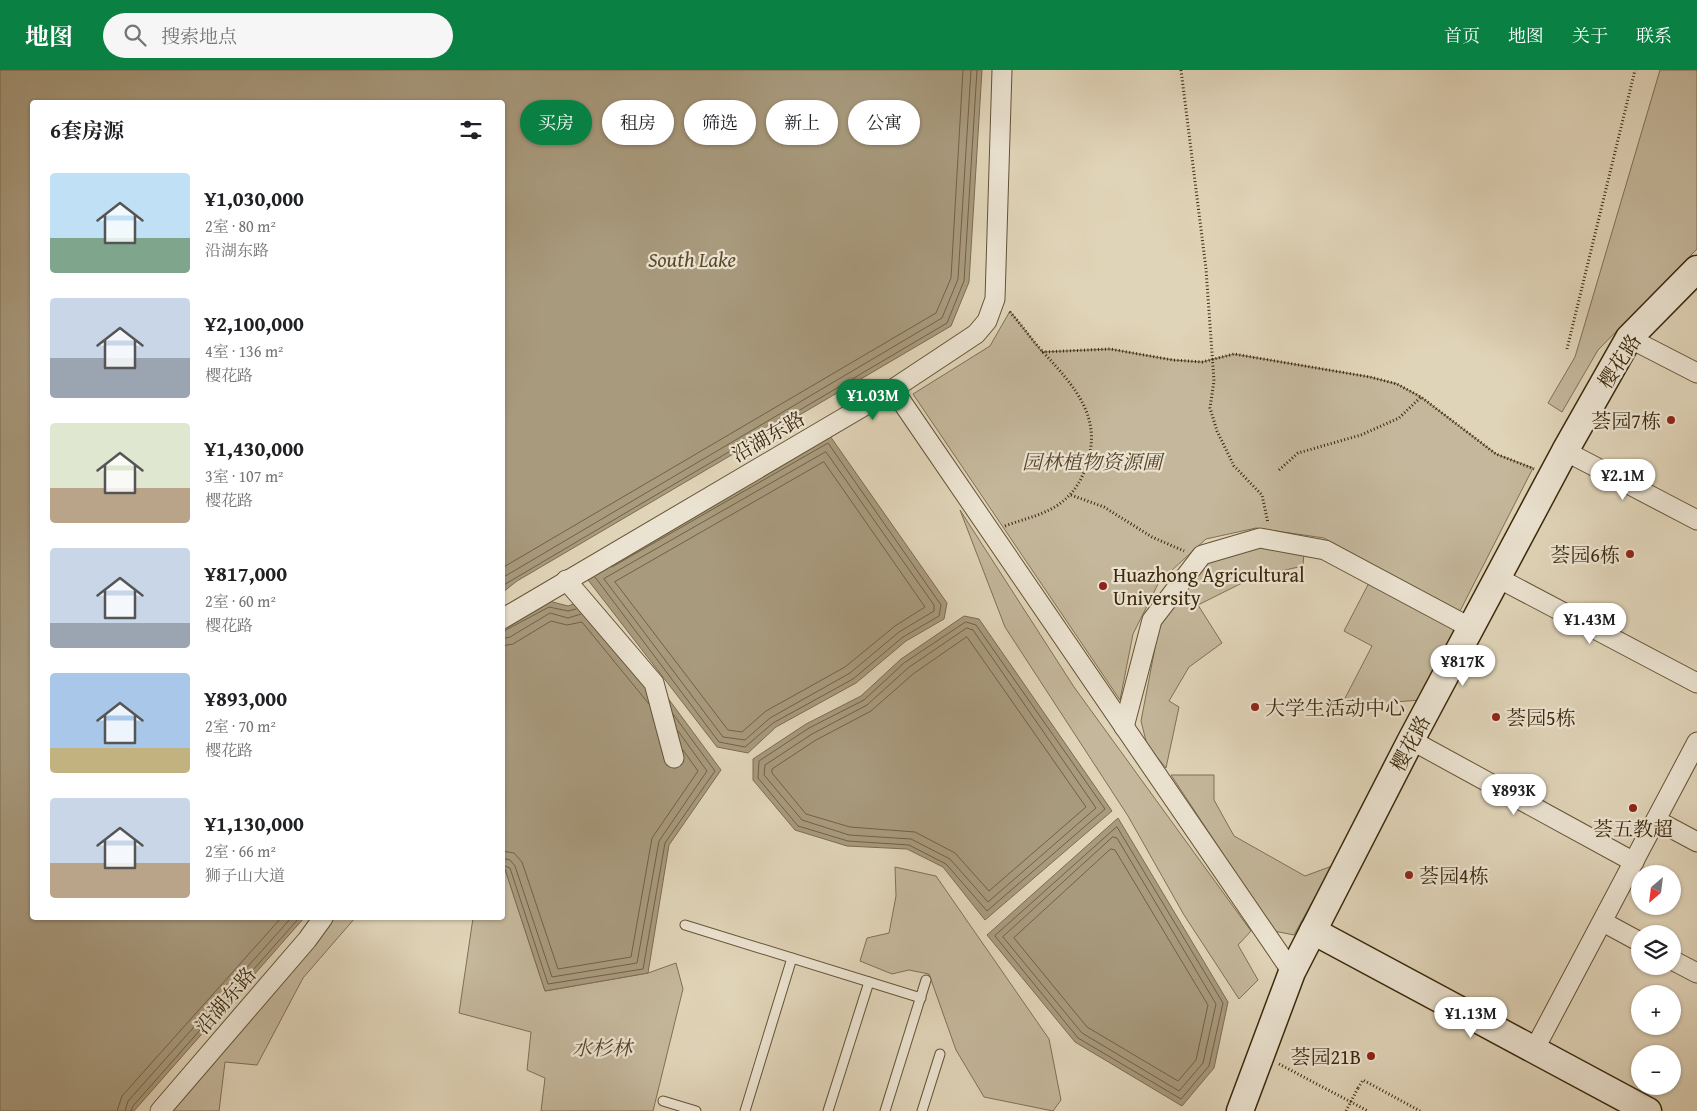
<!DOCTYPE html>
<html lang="zh">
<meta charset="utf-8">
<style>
:root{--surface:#fff;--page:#f6f6f6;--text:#202124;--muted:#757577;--accent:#0b8043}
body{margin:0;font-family:"Gentium Book Plus","Noto Serif SC",serif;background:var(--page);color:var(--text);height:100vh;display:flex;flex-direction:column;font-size:19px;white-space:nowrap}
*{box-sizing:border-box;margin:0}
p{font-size:16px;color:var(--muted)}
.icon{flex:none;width:28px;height:28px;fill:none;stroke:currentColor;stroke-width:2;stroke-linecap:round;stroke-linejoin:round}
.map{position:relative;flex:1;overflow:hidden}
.sheet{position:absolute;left:30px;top:30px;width:475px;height:820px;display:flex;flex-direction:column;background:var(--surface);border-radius:5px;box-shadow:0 1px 4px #0004}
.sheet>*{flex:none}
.guide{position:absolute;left:520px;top:30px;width:475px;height:45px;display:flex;gap:10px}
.needle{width:32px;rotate:208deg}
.fabs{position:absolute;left:1631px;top:795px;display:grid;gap:10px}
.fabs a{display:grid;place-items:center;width:50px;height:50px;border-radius:50%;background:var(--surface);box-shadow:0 1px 4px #0004;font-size:25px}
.price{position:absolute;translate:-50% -42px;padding:0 11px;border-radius:18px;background:#fff;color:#222;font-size:16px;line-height:32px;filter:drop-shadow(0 1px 2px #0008)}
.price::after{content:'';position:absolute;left:50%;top:30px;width:15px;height:11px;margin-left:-8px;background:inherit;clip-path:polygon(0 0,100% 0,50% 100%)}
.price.on{background:var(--accent);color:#fff}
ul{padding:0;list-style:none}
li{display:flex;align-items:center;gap:15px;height:125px;padding:0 20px}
li span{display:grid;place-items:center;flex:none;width:140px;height:100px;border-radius:5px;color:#555}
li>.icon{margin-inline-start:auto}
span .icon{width:60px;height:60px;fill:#fffc;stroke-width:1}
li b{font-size:21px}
h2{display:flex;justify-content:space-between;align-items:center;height:60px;padding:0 20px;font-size:21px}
.tag{padding:0 18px;border-radius:22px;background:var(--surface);box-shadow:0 1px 4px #0004;font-size:18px;line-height:45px}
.tag.on{background:var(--accent);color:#fff}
header{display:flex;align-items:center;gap:30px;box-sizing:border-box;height:70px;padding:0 25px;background:var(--accent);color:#fff}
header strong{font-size:24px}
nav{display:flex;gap:28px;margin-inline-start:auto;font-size:18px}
.search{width:350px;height:45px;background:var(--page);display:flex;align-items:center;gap:12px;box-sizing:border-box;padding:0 18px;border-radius:28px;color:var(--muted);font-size:19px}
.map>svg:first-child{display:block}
.green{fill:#c4b79b;stroke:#807053}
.water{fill:#a89a7d;stroke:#7c6c4f}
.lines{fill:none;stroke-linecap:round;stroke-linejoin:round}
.shore{stroke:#726144;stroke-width:1}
.lane-casing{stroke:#645336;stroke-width:11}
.street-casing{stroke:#645336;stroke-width:21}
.secondary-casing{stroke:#3b280b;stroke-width:29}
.path{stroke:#3b280b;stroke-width:3;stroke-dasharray:1 2.5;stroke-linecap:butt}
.lane{stroke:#ebe3d1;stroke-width:9}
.street{stroke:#ebe3d1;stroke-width:19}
.secondary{stroke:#ebe3d1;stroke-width:26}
.path-bridge{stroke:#3b280b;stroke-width:3;stroke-dasharray:1 2.5;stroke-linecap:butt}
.poi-dot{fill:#8f2418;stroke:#ebe3d1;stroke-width:2}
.labels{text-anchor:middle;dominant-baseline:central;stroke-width:4.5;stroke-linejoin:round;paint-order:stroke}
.street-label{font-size:20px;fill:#3b280b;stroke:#ebe3d1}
.poi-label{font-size:20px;fill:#3b280b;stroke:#ebe3d1;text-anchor:start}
.park-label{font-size:20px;font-style:italic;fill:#564528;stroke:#ebe3d1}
.water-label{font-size:21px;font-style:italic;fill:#5c4a2d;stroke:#ebe3d1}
</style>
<header>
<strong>地图</strong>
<div class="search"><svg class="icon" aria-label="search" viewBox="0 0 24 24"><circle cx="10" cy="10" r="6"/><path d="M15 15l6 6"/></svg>搜索地点</div>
<nav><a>首页</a><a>地图</a><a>关于</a><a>联系</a></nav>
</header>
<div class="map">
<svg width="1697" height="1041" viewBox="0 0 1697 1041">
<rect width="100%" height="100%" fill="#e0d4b8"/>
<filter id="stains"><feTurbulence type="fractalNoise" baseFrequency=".004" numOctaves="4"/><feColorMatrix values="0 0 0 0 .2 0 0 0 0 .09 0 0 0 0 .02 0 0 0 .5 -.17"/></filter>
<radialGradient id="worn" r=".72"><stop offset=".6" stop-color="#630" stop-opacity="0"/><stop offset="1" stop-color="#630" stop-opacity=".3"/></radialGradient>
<!-- green -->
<g class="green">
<path d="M1660,0H1697V179L1598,280L1562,342L1548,333L1575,287Z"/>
<path d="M1010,241L1042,282L1110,279L1173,290L1202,292L1234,284L1370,307L1397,314L1421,327L1496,384L1533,398L1460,541L1324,468L1256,458L1206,469L1159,512L1133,564L1120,630L913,324L990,276Z"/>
<path d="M960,440L1074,617L1251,861L1238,875L1258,910L1239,929L1184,845L1128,746L1005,557Z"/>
<path d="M1261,473L1304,480L1303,496L1254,507L1198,535L1222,573L1189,597L1169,631L1179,637L1166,698L1147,675L1141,651L1159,557L1204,495Z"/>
<path d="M1372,507L1451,549L1456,567L1421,630L1341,636L1372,576L1344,561Z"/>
<path d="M1171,705H1214V730L1234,766L1305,806L1332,796L1294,865L1274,861Z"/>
<path d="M503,793L545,921L648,903L676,893L683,919L653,1041H541L545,1008L527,1000L531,962L459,943L473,848H502Z"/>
<path d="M895,797L936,806L1049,969L1061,1030L1053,1041L984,1027L956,980L929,904L909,900L892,904L860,891L867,868L889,863L896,826Z"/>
<path d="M329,848H355L303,908L257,995L225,992L219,1041H168Z"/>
</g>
<!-- water -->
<g class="water">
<path d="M0,0H982L969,212L951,256L517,511L503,522L502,32H32V848H304L134,1041H0Z"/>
<path d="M830,366L947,533L944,549L906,571L856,613L776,657L748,683L717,677L585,506Z"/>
<path d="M587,529L656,612L721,700L669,775L648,903L545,921L503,793L502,558L549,531L568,536Z"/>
<path d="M964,546L979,549L1112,741L985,850L943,797L907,779L847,776L795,760L753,710V689L806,654L861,626L901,589Z"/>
<path d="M1118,748L1228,932L1214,998L1182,1036L1075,972L987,865Z"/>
</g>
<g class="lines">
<!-- shore -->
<g class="shore">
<path d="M826,382L934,535V541L899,562L850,603L770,648L745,670L723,667L604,509Z"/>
<path d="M824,392L925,537L895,556L845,597L766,641L742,662L728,660L615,512Z"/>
<path d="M502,498L936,243L951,208L963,0"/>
<path d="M595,507L719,672L745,677L773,653L853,609L903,567L939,546L941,535L828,373L612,497"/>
<path d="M502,508L942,248L958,209L971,0"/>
<path d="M502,516L947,253L964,211L977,0"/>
<path d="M966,552L976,555L1105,739L987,841L946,794L909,775L848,771L798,756L758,708L759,691L809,658L864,630L904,593Z"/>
<path d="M967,558L973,560L1096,738L988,832L950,789L911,769L849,765L802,750L764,705L765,695L812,664L867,635L908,598Z"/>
<path d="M502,562L549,537L568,541L576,539"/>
<path d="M967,567L1086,737L989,821L955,783L915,762L850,757L806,744L772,703V699L816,670L871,641L913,604Z"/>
<path d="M502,569L510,567L550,543L568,548L581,544"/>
<path d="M502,576L513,574L551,551L567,555L582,552L649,634"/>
<path d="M1117,757L1223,933L1209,996L1181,1029L1078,968L995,866Z"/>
<path d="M1113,767L1117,768L1216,934L1203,993L1179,1021L1082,963L1003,867Z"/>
<path d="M1111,779L1115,780L1208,935L1196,990L1178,1011L1087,957L1014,868Z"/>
<path d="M502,781L514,783L522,792L558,899L631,887L652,768L698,701L683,680"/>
<path d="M502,788L510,790L515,796L552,907L637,893L659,771L707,701L678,661"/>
<path d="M502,795L510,798L548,914L643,899L665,773L715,701L673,644"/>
<path d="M117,1041L122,1026L281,848"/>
<path d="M125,1041L128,1031L291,848"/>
<path d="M131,1041L133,1036L299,848"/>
</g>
<defs>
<g id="lane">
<path d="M685,855L921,928"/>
<path d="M663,1031L696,1041"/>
<path d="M745,1041L792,888"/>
<path d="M828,1041L869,912"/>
<path d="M885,1041L926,910"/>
<path d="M922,1041L940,984"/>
</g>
<g id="street">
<path d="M1629,268L1697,303"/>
<path d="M893,319L1292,902"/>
<path d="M1565,381L1697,450"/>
<path d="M1498,508L1697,613"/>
<path d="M566,510L654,613L674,688"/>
<path d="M502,549L893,319L976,264L987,251L995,229L1002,0"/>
<path d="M1124,657L1152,550L1202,485L1260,468L1325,480L1471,558"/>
<path d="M1411,670L1634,792"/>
<path d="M1656,750L1697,772"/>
<path d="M1603,852L1640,872"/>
<path d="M1672,890L1697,903"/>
<path d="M1534,980L1697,672"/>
<path d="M160,1041L307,870L323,848"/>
</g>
<g id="secondary">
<path d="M1313,861L1648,1041"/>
<path d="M1240,1041L1292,902L1411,670L1565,381L1629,268L1697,199"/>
</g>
</defs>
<!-- lane casing -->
<use href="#lane" class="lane-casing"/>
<!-- street casing -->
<use href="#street" class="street-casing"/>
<!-- secondary casing -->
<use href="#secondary" class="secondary-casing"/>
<!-- path -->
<g class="path">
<path d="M1181,0L1206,199L1214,311L1210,338L1217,361L1234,396L1262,425L1268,453"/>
<path d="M1567,279L1635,0"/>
<path d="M1042,282L1110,279L1173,290L1202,292L1234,284L1370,307L1397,314L1421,327L1496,384L1534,399"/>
<path d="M1279,400L1298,383L1361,365L1399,348L1421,327"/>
<path d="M1071,425L1104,437L1152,467L1184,481"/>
<path d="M1005,456C1023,449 1041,446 1058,435C1071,426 1080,414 1085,399C1105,349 1075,317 1043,282C1031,269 1021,254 1009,241"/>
<path d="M1279,994L1368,1041"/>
<path d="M1358,1018L1363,1010L1420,1041"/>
</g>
<!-- lane -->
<use href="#lane" class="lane"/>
<!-- street -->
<use href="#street" class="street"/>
<!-- secondary -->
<use href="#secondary" class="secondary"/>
<!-- path-bridge -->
<path class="path-bridge" d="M1346,1041L1358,1018"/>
</g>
<!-- markers -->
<g class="poi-dot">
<circle cx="1671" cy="350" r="5"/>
<circle cx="1630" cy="484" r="5"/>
<circle cx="1103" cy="516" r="5"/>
<circle cx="1255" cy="637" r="5"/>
<circle cx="1496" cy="647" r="5"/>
<circle cx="1633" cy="738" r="5"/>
<circle cx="1409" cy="805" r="5"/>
<circle cx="1371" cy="986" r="5"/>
</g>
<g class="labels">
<!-- street labels -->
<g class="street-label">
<text transform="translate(1619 291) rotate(-57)">樱花路</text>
<text transform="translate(768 366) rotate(-30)">沿湖东路</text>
<text transform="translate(1410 673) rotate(-62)">樱花路</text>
<text transform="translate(225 930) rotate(-49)">沿湖东路</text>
</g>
<!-- poi labels -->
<g class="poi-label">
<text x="1661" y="350" text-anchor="end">荟园7栋</text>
<text x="1620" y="484" text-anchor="end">荟园6栋</text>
<text x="1113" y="504">Huazhong Agricultural<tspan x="1113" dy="23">University</tspan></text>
<text x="1265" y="637">大学生活动中心</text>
<text x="1506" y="647">荟园5栋</text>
<text x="1633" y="758" text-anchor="middle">荟五教超</text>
<text x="1419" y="805">荟园4栋</text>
<text x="1361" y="986" text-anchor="end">荟园21B</text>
</g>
<!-- park labels -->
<g class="park-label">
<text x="1092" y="391">园林植物资源圃</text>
<text x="602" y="977">水杉林</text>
</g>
<!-- water labels -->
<g class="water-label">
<text x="692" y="189">South Lake</text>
</g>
</g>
<rect width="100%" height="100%" filter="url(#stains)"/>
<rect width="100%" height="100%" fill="url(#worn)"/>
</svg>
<div class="fabs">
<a><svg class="needle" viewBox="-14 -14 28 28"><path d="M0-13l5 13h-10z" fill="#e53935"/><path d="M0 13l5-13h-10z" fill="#757577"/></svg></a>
<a><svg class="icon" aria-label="layers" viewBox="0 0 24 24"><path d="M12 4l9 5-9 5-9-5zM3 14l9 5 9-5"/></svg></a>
<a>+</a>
<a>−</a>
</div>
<b class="price on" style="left:873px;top:351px">¥1.03M</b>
<b class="price" style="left:1623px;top:431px">¥2.1M</b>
<b class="price" style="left:1590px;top:575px">¥1.43M</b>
<b class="price" style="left:1463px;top:617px">¥817K</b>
<b class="price" style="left:1514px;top:746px">¥893K</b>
<b class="price" style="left:1471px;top:969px">¥1.13M</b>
<div class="guide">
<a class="tag on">买房</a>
<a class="tag">租房</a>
<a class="tag">筛选</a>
<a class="tag">新上</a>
<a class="tag">公寓</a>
</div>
<section class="sheet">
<h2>6套房源<svg class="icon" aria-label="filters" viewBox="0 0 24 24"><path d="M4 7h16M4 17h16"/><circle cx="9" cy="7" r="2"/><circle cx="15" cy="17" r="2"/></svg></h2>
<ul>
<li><span style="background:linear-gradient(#bfe0f5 65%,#7fa58c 0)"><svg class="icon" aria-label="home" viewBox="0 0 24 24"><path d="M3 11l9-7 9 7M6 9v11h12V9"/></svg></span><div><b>¥1,030,000</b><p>2室 · 80 m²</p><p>沿湖东路</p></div></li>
<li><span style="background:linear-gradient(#c9d6e8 60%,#9aa5b1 0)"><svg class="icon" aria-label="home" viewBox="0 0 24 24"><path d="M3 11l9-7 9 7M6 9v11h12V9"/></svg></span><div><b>¥2,100,000</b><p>4室 · 136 m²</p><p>樱花路</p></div></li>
<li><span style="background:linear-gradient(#dfe7d0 65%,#b9a48a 0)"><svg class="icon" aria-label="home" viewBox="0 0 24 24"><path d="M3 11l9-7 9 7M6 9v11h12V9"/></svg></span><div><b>¥1,430,000</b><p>3室 · 107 m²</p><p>樱花路</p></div></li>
<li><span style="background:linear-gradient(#c9d6e8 75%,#9aa5b1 0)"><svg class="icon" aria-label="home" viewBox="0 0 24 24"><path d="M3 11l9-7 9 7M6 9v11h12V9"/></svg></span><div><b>¥817,000</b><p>2室 · 60 m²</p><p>樱花路</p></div></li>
<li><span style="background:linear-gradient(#a9c7e8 75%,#c2b280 0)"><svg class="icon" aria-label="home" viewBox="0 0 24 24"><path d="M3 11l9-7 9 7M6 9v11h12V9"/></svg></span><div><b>¥893,000</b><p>2室 · 70 m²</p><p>樱花路</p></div></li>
<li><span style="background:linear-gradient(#c9d6e8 65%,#b9a48a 0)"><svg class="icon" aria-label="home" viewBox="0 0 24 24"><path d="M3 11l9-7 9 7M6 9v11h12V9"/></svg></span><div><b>¥1,130,000</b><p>2室 · 66 m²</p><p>狮子山大道</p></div></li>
</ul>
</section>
</div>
